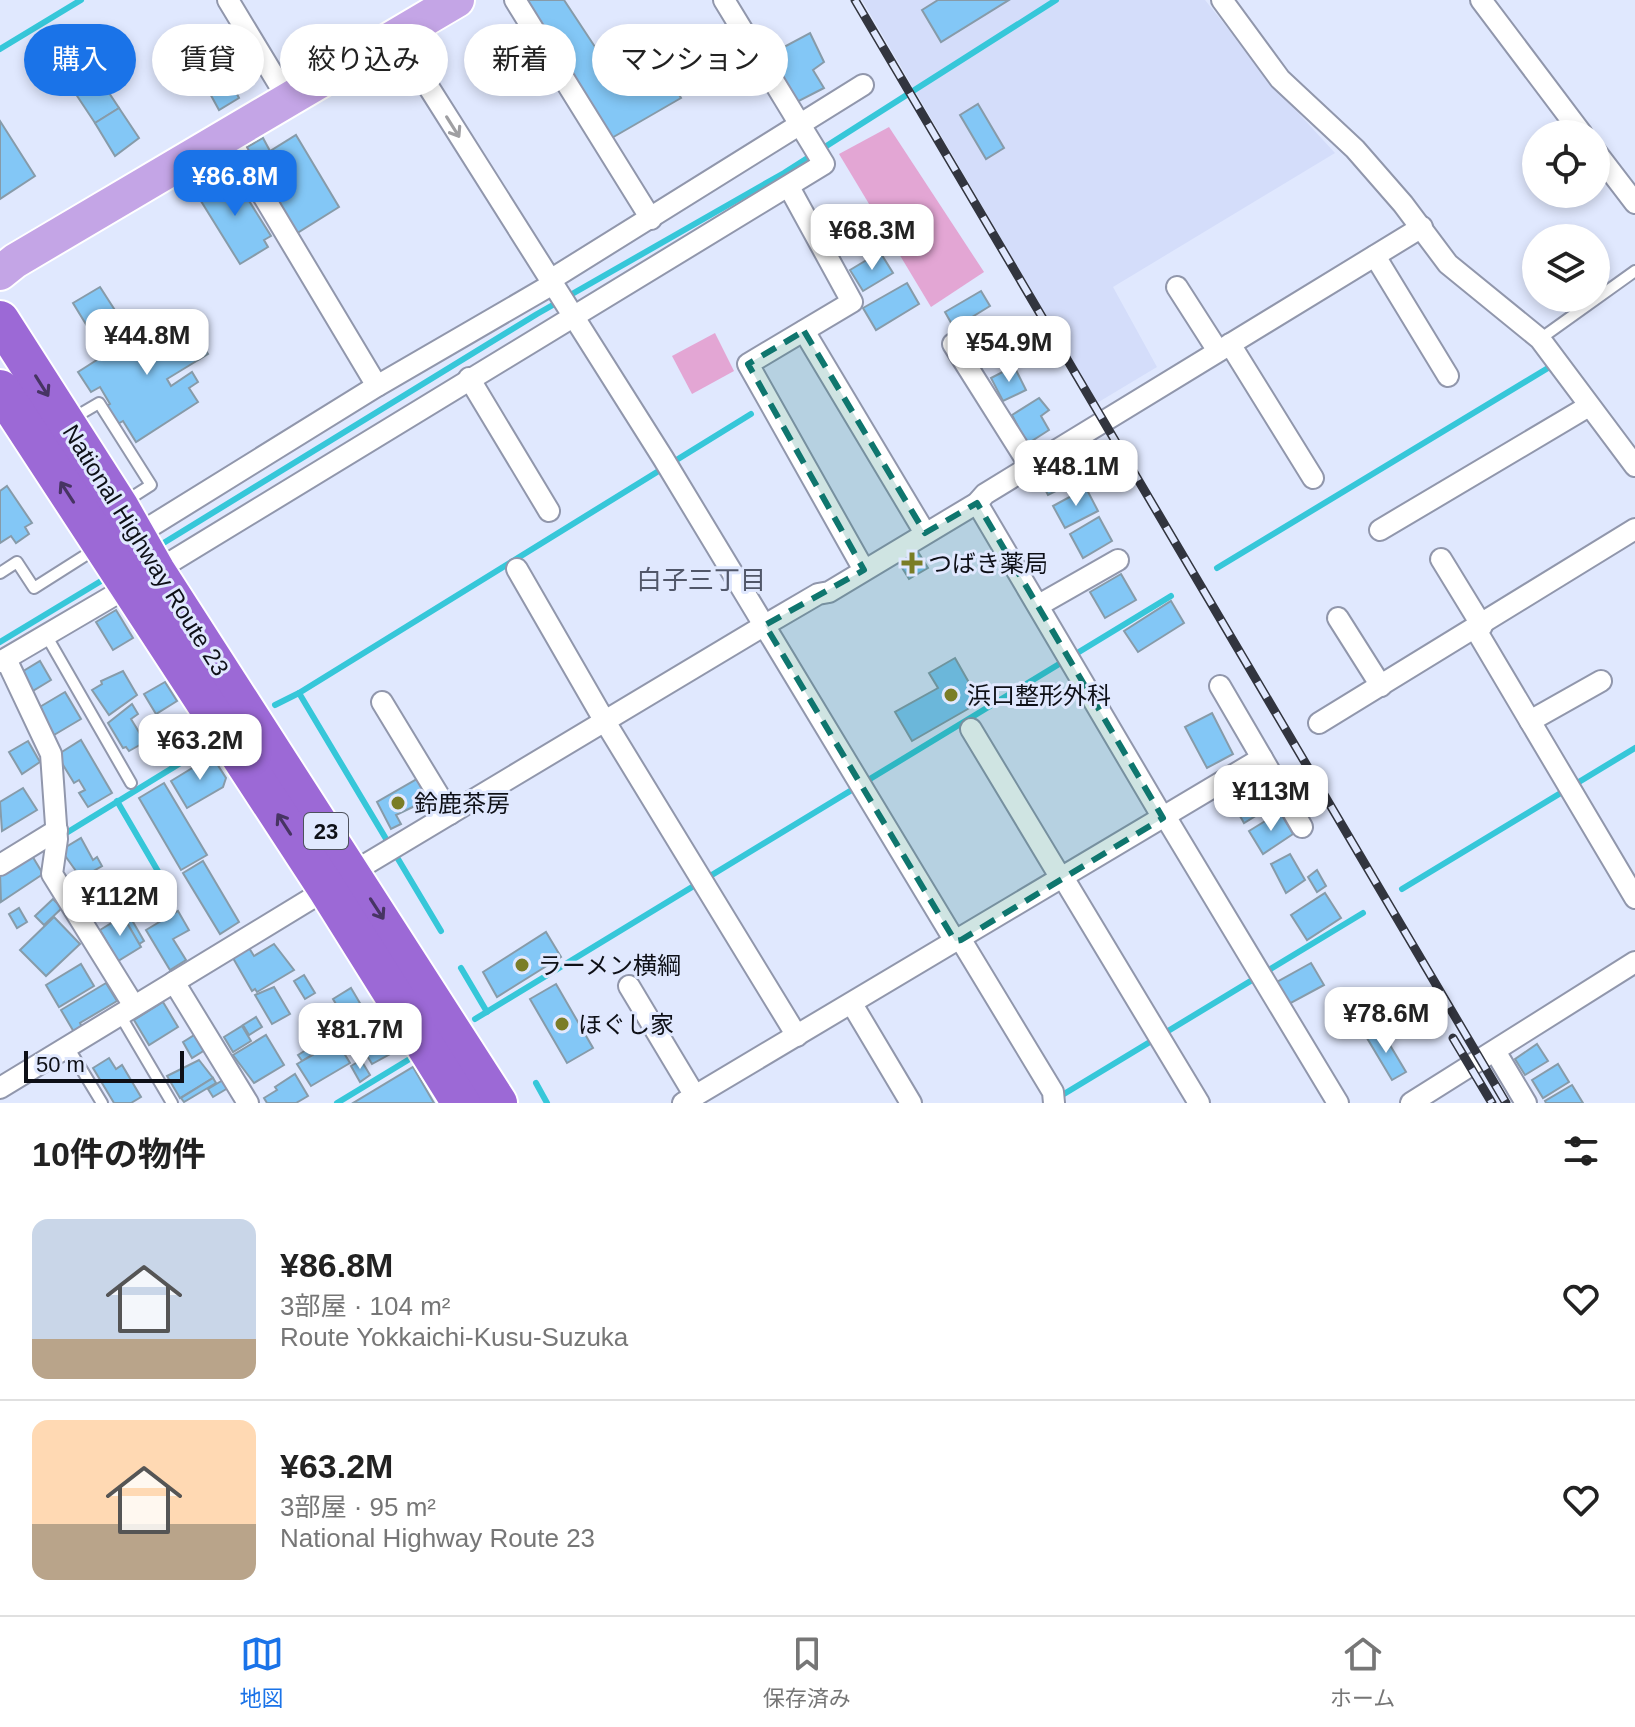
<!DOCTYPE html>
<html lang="ja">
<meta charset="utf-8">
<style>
:root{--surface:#fff;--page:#f2f2f2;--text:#222;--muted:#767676;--line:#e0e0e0;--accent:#1a73e8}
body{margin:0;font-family:Helvetica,"Noto Sans JP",sans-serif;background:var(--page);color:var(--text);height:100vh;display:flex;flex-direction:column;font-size:30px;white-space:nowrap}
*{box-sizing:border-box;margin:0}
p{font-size:26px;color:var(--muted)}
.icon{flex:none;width:44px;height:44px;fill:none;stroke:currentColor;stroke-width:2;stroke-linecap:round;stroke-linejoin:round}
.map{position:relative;height:1103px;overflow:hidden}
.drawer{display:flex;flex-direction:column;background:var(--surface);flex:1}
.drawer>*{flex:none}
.hud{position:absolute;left:24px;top:24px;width:800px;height:72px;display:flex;gap:16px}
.fabs{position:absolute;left:1522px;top:120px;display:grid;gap:16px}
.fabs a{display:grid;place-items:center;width:88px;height:88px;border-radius:50%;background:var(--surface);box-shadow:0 4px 12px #0003;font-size:40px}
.scale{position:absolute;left:24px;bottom:20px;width:160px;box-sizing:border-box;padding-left:8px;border:4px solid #0e1017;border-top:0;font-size:22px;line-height:28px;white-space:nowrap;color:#0e1017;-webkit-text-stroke:6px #e0e8fe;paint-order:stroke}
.price{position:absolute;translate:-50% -68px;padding:0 18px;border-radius:16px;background:#fff;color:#222;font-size:26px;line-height:52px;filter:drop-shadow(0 2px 4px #0008)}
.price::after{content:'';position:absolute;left:50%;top:48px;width:24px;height:18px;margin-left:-12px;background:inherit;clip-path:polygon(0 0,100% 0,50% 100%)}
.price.selected{background:var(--accent);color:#fff}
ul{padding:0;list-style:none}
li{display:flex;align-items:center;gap:24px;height:200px;padding:0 32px}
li+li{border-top:2px solid var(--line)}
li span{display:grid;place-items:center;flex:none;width:224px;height:160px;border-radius:16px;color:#555}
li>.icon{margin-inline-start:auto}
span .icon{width:96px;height:96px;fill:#fffc;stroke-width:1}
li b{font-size:34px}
h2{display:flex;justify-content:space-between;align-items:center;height:96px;padding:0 32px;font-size:34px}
.tag{padding:0 28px;border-radius:36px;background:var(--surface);box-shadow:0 4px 12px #0003;font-size:28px;line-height:72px}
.tag.selected{background:var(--accent);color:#fff}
.dock{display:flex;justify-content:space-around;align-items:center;height:112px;border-top:2px solid var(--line);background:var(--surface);font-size:22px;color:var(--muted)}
.dock a{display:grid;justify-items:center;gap:4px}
.dock .selected{color:var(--accent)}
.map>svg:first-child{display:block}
.built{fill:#d4ddfa}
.green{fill:#e3a6d4}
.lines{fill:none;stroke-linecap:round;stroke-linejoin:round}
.stream{stroke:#36c7d9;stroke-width:6}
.building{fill:#83c7f6;stroke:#879ba9;stroke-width:2}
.lane-casing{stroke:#9197ac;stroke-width:14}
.street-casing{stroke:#9197ac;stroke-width:24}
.primary-casing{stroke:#fff;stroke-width:38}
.highway-casing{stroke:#fff;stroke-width:42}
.lane{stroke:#fff;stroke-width:10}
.street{stroke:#fff;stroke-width:20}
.primary{stroke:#c4a5e6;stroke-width:34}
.highway{stroke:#9c69d6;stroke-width:38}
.rail-casing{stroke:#32353f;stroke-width:9}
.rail{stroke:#e0e8fe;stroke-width:6;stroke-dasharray:18;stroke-linecap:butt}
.oneway{stroke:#9f9fa2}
.oneway2{stroke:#473463}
.marked{fill:#0f766e;fill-opacity:0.2;stroke:#0f766e;stroke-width:6;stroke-dasharray:16 10;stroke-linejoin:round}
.poi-dot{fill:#7a7d26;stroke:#e0e8fe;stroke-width:3}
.labels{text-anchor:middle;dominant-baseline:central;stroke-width:6;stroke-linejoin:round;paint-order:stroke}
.shield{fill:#e0e8fe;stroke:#4d515c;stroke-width:2}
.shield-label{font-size:22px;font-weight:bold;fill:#0e1017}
.street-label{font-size:24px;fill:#0e1017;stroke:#e0e8fe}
.poi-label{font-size:24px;fill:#0e1017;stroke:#e0e8fe;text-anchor:start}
.neighbourhood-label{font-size:26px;fill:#515769;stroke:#e0e8fe}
</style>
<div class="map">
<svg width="1635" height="1103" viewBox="0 0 1635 1103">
<rect width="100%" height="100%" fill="#e0e8fe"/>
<!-- built -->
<path class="built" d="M862,0H1205L1278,91L1335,153L1113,287L1157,367L1097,403Z"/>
<!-- green -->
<g class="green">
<path d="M889,127L984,272L931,307L839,154Z"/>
<path d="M715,333L734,371L692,394L672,356Z"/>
</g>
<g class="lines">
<!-- stream -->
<g class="stream">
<path d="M0,49L81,0"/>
<path d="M157,547L537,314L784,173L1056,0"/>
<path d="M1217,568L1548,368"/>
<path d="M0,642L106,578"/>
<path d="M275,705L299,693"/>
<path d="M117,801L159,873"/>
<path d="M63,835L205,748"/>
<path d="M1402,889L1635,748"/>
<path d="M441,931L299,693L751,414"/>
<path d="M461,968L487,1012"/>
<path d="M475,1019L1171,596"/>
<path d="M536,1083L547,1103"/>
<path d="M1059,1097L1363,913"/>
<path d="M337,1103L408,1060"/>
</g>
</g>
<!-- building -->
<g class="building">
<path d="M525,0H564L605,62L613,57L607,45L628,32L635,40L643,36L681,98L610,139Z"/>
<path d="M938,0H1009L941,42L922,10Z"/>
<path d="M810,33L824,62L813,70L824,88L795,103L769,55Z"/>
<path d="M85,38L95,57L88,61L119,108L95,123L52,58Z"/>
<path d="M212,47L239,98L219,110L191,59Z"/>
<path d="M978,104L1004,148L986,159L960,115Z"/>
<path d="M119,108L139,138L115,156L95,123Z"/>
<path d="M0,121L35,176L0,199Z"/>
<path d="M296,135L339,207L294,235L242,150L263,138L270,151Z"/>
<path d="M223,176L228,184L236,180L271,236L264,240L268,247L240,264L196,193Z"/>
<path d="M880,252L893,273L863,291L850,270Z"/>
<path d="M907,283L919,304L876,330L863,308Z"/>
<path d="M100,287L129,332L101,349L73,303Z"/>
<path d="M981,291L990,306L954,328L945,312Z"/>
<path d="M169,314L183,336L193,330L208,354L167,379L171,386L192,372L198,382L189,388L198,402L136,442L123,421L116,425L105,407L110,404L100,387L91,392L78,372Z"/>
<path d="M996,330L1008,353L981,368L968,345Z"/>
<path d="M1014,366L1026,390L1003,401L991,378Z"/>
<path d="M1039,398L1049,410L1041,416L1049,430L1027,444L1012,415Z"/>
<path d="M1066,462L1076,481L1048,495L1038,476Z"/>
<path d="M7,486L32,523L25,527L29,534L16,543L11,536L0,543V491Z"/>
<path d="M1086,488L1098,511L1065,528L1053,506Z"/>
<path d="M1099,517L1112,541L1083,558L1070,534Z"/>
<path d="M915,547L928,568L909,579L896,558Z"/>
<path d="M1121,574L1136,600L1105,618L1090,592Z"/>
<path d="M1171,601L1184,623L1138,652L1124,631Z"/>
<path d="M116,610L133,638L113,650L96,622Z"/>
<path d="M955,658L980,702L912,741L895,712L938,688L929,673Z"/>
<path d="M40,661L51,680L31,692L20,673Z"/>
<path d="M123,671L137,695L109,715L92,690L102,684L101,681Z"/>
<path d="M165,682L177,701L156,714L144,694Z"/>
<path d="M65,692L81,719L54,735L38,708Z"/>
<path d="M132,704L138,714L131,719L145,742L129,751L126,747L123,748L108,723Z"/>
<path d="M1212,713L1233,754L1207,768L1185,727Z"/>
<path d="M189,718L197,732L183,741L174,726Z"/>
<path d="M81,740L112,793L88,807L79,793L85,790L79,780L74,783L57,755Z"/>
<path d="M28,741L40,762L22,774L9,752Z"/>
<path d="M212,756L226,778L223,787L187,808L171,781Z"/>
<path d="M417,779L425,795L419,800V804L396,815L401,824L391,829L377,802Z"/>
<path d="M1254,781L1266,801L1257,806L1262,812L1244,823L1228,795Z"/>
<path d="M164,783L207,855L181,870L139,798Z"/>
<path d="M23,788L37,810L2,831L0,802Z"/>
<path d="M1280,812L1293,834L1263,854L1249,831Z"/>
<path d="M81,838L93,860L97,857L102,866L81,878L61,850Z"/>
<path d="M31,854L43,874L1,902L0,873Z"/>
<path d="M1290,854L1305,880L1286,893L1271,864Z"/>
<path d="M203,861L239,922L220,934L183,873Z"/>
<path d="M1317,870L1326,886L1317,892L1308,877Z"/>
<path d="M161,881L171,896L145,912L136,896Z"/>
<path d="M1325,893L1341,918L1307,940L1291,915Z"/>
<path d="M53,899L62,908L44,925L35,916Z"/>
<path d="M19,908L27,922L17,928L9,914Z"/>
<path d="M178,911L189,930L173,939L186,960L170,970L146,930Z"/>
<path d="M129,915L144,941L139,944L124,918Z"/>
<path d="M123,916L141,947L118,961L100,930Z"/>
<path d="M54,917L80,944L46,976L20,950Z"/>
<path d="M546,932L561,957L497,997L483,972Z"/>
<path d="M274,944L294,970L257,992L255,989L252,991L233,958L249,948L254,956Z"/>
<path d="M1311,963L1324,985L1289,1004L1277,982Z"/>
<path d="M81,964L94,986L59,1007L46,985Z"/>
<path d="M304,975L315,993L305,999L294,981Z"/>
<path d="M106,983L117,1001L80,1023L82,1027L74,1032L61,1010Z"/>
<path d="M556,984L593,1048L567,1063L530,999Z"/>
<path d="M274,987L290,1014L272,1024L255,995Z"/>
<path d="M351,988L390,1054L372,1064L333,999Z"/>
<path d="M163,1002L178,1027L149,1045L134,1020Z"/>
<path d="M256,1017L262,1027L249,1035L243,1025Z"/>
<path d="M242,1026L251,1041L233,1052L224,1037Z"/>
<path d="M1381,1030L1406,1072L1392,1080L1367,1038Z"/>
<path d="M196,1034L205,1050L192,1058L183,1042Z"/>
<path d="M266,1035L284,1065L254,1083L233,1055Z"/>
<path d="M322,1040L326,1046L302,1061L298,1055Z"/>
<path d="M1537,1044L1548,1061L1525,1075L1515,1059Z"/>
<path d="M339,1045L350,1063L311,1086L297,1064L327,1047L329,1051Z"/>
<path d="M109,1058L116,1069L122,1065L141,1097L131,1103H114L93,1068Z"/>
<path d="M199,1060L213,1078L180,1098L167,1076Z"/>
<path d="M361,1060L370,1075L360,1082L351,1066Z"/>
<path d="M1558,1064L1569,1082L1543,1098L1532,1080Z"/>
<path d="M413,1067L434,1103H353Z"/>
<path d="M295,1074L308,1096L296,1103H267L264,1098L277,1090L275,1087Z"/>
<path d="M213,1078L216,1083L184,1102L181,1098Z"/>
<path d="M223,1080L228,1088L213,1097L208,1089Z"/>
<path d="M1572,1085L1583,1103H1546L1545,1101Z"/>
</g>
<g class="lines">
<defs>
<g id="lane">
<path d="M1540,339L1635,271"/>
<path d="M70,420L99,403L151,485L126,501"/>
<path d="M0,573L17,562L34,588L97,548"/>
<path d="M46,635L131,783"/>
<path d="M120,1015L172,1103"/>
<path d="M68,1047L102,1103"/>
</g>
<g id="street">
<path d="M228,0L289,101"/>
<path d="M515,0L651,219"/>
<path d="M1222,0L1280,79L1355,149L1403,204L1448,264L1540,339L1635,466"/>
<path d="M1481,0L1582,134"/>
<path d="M397,37L663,458L955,941"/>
<path d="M228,137L377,386"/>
<path d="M1596,152L1635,203"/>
<path d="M789,187L852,302L748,364L864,570"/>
<path d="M1375,256L1448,376"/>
<path d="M1177,287L1218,351"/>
<path d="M804,331L925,533"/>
<path d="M953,344L1030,466"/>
<path d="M1230,344L1313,478"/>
<path d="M469,378L549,511"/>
<path d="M977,503L1163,818"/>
<path d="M1380,530L1589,406"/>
<path d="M135,536L377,386L551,285L555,277L863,85"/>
<path d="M1441,559L1482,626"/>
<path d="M517,569L604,720L797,1036"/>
<path d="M156,571L824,164L724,0"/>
<path d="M1039,605L1118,560"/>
<path d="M1338,618L1381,686"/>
<path d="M1476,630L1635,898"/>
<path d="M6,659L51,754L57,839L52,874L134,1006"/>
<path d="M0,662L128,587"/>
<path d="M1220,686L1262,758"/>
<path d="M382,702L450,814"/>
<path d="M1530,721L1601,681"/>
<path d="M1319,723L1635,529"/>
<path d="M971,729L1062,880"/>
<path d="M1165,816L1338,1103"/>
<path d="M0,865L57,830"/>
<path d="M353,872L765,625L818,594L829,592L977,503L985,494L1422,227"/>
<path d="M1064,879L1199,1103"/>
<path d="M961,940L1053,1092L1054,1103"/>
<path d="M174,982L248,1103"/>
<path d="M629,986L695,1096"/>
<path d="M852,1004L911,1103"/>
<path d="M1495,1051L1526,1103"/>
<path d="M0,1088L327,889"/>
<path d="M683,1103L1262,758L1302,827"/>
<path d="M1411,1103L1635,962"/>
</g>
<path id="primary" d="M0,273L15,261L457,0"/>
<g id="highway">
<path d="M0,320L119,506L156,571L498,1103"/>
<path d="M0,389L327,889L461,1103"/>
</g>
</defs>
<!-- lane casing -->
<use href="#lane" class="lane-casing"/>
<!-- street casing -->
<use href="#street" class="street-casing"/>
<!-- primary casing -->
<use href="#primary" class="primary-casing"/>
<!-- highway casing -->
<use href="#highway" class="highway-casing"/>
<!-- lane -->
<use href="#lane" class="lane"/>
<!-- street -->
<use href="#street" class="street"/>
<!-- primary -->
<use href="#primary" class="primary"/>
<!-- highway -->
<use href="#highway" class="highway"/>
<defs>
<g id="rail">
<path d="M855,0L1506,1103"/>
<path d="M1453,1038L1492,1103"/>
</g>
</defs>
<!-- rail casing -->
<use href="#rail" class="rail-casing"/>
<!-- rail -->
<use href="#rail" class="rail"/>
</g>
<!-- one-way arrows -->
<defs><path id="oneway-shaft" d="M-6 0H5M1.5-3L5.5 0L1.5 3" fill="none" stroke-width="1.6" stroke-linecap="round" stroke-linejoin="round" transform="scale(2)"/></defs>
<use class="oneway" href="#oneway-shaft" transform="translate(453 127) rotate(58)"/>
<g class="oneway2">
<use href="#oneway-shaft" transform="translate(42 386) rotate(58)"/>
<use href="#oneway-shaft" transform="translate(67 492) rotate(-123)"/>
<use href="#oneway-shaft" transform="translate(284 824) rotate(-123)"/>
<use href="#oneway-shaft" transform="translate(377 909) rotate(57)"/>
</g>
<!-- marked area -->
<path class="marked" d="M804,331L925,533L977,503L1163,818L961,940L955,941L765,625L864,570L748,364Z"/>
<!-- markers -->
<g class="poi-dot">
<path d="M908 551h8v8h8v8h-8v8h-8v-8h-8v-8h8z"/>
<circle cx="951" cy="695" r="8"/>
<circle cx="398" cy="803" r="8"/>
<circle cx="522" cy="965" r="8"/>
<circle cx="562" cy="1024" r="8"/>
</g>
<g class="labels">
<!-- shield labels -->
<rect class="shield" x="304" y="813" width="44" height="36" rx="6"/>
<g class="shield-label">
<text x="326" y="831">23</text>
</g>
<!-- street labels -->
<g class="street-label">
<text transform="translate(146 550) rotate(58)">National Highway Route 23</text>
</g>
<!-- poi labels -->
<g class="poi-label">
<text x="928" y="563">つばき薬局</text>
<text x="967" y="695">浜口整形外科</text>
<text x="414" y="803">鈴鹿茶房</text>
<text x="538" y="965">ラーメン横綱</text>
<text x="578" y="1024">ほぐし家</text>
</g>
<!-- neighbourhood labels -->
<g class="neighbourhood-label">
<text x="701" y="580">白子三丁目</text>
</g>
</g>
</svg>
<div class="fabs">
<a><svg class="icon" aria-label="locate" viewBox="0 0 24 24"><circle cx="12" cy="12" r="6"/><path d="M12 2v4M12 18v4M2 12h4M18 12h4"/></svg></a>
<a><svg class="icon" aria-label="layers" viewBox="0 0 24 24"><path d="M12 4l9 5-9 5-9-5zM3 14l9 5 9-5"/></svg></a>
</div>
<div class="scale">50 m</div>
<b class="price selected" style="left:235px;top:218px">¥86.8M</b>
<b class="price" style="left:872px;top:272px">¥68.3M</b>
<b class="price" style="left:147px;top:377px">¥44.8M</b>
<b class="price" style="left:1009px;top:384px">¥54.9M</b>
<b class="price" style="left:1076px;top:508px">¥48.1M</b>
<b class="price" style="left:200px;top:782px">¥63.2M</b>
<b class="price" style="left:1271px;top:833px">¥113M</b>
<b class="price" style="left:120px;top:938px">¥112M</b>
<b class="price" style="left:1386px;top:1055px">¥78.6M</b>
<b class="price" style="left:360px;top:1071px">¥81.7M</b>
<div class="hud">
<a class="tag selected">購入</a>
<a class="tag">賃貸</a>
<a class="tag">絞り込み</a>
<a class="tag">新着</a>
<a class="tag">マンション</a>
</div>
</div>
<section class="drawer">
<h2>10件の物件<svg class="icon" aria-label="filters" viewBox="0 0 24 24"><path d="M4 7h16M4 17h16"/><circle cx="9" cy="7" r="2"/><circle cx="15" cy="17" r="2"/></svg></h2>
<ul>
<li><span style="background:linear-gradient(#c9d6e8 75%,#b9a48a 0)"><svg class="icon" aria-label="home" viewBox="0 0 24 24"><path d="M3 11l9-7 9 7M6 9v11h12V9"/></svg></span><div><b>¥86.8M</b><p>3部屋 · 104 m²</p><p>Route Yokkaichi-Kusu-Suzuka</p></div><svg class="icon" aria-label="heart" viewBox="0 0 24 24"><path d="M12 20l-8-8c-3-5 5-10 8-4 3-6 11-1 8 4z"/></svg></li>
<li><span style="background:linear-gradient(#ffd9b3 65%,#b9a48a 0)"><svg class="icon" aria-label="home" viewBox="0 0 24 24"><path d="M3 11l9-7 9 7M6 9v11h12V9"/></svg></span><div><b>¥63.2M</b><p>3部屋 · 95 m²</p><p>National Highway Route 23</p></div><svg class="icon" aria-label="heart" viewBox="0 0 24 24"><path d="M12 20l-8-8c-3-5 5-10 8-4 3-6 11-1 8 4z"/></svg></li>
</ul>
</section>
<nav class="dock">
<a class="selected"><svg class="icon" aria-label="map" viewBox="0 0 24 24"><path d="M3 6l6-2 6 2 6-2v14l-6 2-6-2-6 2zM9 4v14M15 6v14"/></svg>地図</a>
<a><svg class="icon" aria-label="saved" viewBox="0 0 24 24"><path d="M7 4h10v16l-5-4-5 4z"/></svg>保存済み</a>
<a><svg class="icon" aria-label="home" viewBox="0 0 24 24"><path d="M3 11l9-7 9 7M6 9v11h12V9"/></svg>ホーム</a>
</nav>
